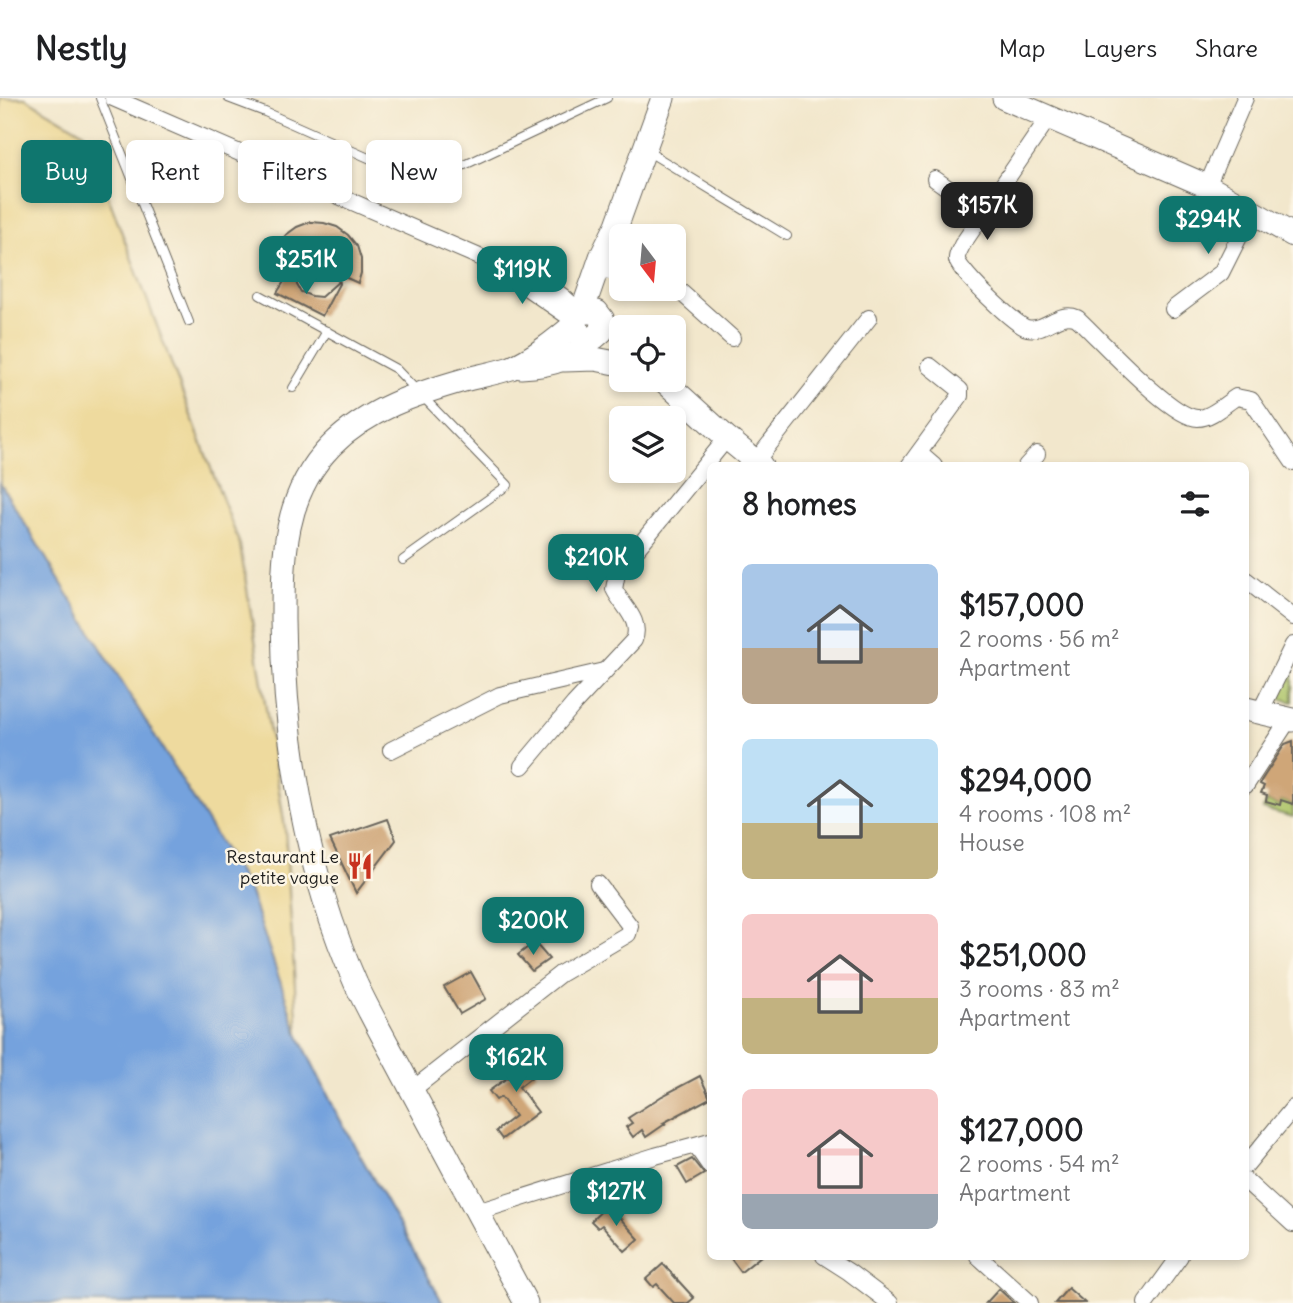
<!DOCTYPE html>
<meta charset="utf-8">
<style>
:root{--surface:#fff;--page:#f2f2f2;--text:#202124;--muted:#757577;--line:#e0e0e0;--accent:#0f766e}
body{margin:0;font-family:Delius,sans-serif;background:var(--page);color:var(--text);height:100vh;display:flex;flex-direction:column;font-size:26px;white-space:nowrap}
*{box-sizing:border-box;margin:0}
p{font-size:23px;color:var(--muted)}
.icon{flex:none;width:38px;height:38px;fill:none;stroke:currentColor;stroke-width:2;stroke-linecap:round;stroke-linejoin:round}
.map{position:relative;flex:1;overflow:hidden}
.details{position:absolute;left:707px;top:364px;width:542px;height:798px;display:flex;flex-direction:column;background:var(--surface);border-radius:10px;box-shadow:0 4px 10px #0003}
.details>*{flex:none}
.top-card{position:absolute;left:21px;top:42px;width:581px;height:63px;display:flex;gap:14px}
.needle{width:46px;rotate:164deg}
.tools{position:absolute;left:609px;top:126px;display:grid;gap:14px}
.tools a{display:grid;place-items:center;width:77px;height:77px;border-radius:10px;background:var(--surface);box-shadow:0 4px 10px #0003;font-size:35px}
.price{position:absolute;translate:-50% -60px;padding:0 16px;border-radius:14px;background:var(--accent);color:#fff;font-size:23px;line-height:46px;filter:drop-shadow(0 2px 4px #0008)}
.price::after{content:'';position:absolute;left:50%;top:42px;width:21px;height:16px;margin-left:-10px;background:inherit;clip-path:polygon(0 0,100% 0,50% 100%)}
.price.selected{background:#222;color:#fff}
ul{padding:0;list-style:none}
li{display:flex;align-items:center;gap:21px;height:175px;padding:0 35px}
li span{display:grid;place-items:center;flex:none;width:196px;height:140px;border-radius:10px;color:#555}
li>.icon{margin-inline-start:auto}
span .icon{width:84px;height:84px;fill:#fffc;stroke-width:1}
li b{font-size:30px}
h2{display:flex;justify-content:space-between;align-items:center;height:84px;padding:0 35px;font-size:30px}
.tag{padding:0 24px;border-radius:10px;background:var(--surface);box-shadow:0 4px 10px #0003;font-size:24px;line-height:63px}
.tag.selected{background:var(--accent);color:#fff}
header{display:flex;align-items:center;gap:42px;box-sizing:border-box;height:98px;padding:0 35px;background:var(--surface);border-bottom:2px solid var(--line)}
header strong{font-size:33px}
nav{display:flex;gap:38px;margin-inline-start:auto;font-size:24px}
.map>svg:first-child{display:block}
.green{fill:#aec56a;stroke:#657043;stroke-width:2}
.sand{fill:#eeda9e;stroke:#857b5d;stroke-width:2}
.water{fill:#74a2dd;stroke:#485f7c;stroke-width:2}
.building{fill:#cfa678}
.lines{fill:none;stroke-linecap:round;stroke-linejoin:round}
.lane-casing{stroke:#67635a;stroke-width:10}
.street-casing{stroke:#67635a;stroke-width:18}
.secondary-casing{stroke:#67635a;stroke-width:25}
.lane{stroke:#fff;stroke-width:8}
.street{stroke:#fff;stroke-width:16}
.secondary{stroke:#fff;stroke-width:23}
.labels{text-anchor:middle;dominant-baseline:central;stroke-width:5;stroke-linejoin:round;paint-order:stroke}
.poi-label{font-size:18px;fill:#1c1c1c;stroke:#fcf5e5;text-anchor:end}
</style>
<header>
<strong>Nestly</strong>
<nav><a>Map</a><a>Layers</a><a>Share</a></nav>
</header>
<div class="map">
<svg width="1293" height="1205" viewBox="0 0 1293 1205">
<rect width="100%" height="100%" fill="#fcf5e5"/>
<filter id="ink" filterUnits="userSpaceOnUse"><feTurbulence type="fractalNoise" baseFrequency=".0143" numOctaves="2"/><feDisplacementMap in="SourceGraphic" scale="14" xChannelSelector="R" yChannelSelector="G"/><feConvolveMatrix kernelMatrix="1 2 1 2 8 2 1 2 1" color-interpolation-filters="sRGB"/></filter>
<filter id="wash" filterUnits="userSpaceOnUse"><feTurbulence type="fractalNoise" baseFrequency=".00686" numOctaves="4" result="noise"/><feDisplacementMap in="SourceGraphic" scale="28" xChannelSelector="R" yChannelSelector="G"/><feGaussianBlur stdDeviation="1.57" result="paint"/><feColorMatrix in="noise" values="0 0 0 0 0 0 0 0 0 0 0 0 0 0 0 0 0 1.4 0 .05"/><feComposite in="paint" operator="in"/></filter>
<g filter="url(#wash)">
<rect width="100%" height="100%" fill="#f2e7cc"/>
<!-- green -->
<g class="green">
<path d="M1293,571V604L1278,600Z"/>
<path d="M1281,702L1293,706V719L1263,711L1266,703L1279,707Z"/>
</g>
<!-- sand -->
<path class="sand" d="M0,0H25L84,35L240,447L285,730L298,936L249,792L0,385Z"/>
<!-- water -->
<path class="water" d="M0,385L249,792L298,936L337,1016L443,1205H0Z"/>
<g id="blocks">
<!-- building -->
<g class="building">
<path d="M310,124L324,125L337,129L348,137L357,148L361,161V175L358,185L340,177L341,164L339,158L328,148L315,146L304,153L299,158L277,148L286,137L297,129Z"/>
<path d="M288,177L295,179L297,187L301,194L311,198L321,199L339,183L340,184L322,218L277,195Z"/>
<path d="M1293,643V706L1281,702L1280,707L1266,703L1267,697L1261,695L1264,688L1260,686L1261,683L1285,646Z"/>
<path d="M388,721L396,742L356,795L330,741Z"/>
<path d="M532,846L534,848L536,846L549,861L532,873L518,857Z"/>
<path d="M471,874L486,901L460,916L444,889Z"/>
<path d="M517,951L537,975L519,989L538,1014L502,1041L496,1033L515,1018L501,999L496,1002L489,993L518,972L507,959Z"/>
<path d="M700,978L710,1000L663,1025L665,1026L646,1039L642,1032L633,1039L626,1029L632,1025L628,1020L662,998Z"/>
<path d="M692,1061L704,1076L687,1086L677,1069Z"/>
<path d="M625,1079L631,1086L599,1111L589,1099L609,1084Z"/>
<path d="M608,1107L639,1141L625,1153L602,1127L598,1130L591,1123Z"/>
<path d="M729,1158H761L741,1174Z"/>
<path d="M663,1166L694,1200L688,1205H674L657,1186L653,1189L646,1181Z"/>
<path d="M1068,1190L1085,1205H1055Z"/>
<path d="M999,1191L1014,1205H986Z"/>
</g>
</g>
</g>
<g filter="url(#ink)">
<use href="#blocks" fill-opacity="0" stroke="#67635a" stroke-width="2"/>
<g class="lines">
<defs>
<g id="lane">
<path d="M100,0L189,224"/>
<path d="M228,0L265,14L427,86L437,85L454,72L607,0"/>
<path d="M647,53L787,138"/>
<path d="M260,197L396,271L508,387L403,462"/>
<path d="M293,290L327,233"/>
</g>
<g id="street">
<path d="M113,0L491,164C526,175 556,188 580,215"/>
<path d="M1049,19L962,147C960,152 956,157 957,162C960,174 1016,228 1027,230C1046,234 1058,212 1077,220C1099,240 1172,321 1198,320C1211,320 1225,306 1236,299L1251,302L1293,364"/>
<path d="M935,81L984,116"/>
<path d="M1207,88L1245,0"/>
<path d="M609,173H621"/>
<path d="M510,178L575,223"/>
<path d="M674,188L732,240"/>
<path d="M1173,211L1221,175L1252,113"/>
<path d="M919,355L934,368"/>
<path d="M756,363L869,220"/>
<path d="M909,368L960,298V292L930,268"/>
<path d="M1026,368L1037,356"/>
<path d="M1246,482L1293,519"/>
<path d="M1260,614L1293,547"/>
<path d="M391,652L500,597L604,573"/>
<path d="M522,668L574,606L634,542C642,522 622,508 614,491L617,475L727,340"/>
<path d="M1246,687L1289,621"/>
<path d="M412,992L560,876L628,836L630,828L598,786"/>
<path d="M696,1048L710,1068"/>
<path d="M1246,1067L1293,1010"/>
<path d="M1246,1083L1293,1126"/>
<path d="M477,1114L655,1058L710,1043"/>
<path d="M824,1158L849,1174L890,1205"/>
<path d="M978,1158L1030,1205"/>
<path d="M1146,1205L1180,1158"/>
</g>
<g id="secondary">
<path d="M1004,0L1207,88L1293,137"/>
<path d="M582,214H597L603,222L602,233L594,240H584L579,237L575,223L582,214L601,159L617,127L663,0"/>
<path d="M564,262L595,261L621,266"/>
<path d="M521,269C547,268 574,262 591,241"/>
<path d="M663,282L727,340L761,368"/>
<path d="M1246,611L1293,622"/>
<path d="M526,1205C487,1133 448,1060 409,987C392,954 372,920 356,886C306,773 284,645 283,522C283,458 283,397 331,348C368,311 415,296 464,282C479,278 496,275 511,270C534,260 556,242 575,226"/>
</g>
</defs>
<!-- lane casing -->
<use href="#lane" class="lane-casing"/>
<!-- street casing -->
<use href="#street" class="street-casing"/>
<!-- secondary casing -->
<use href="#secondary" class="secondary-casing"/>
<!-- lane -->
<use href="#lane" class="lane"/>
<!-- street -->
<use href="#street" class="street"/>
<!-- secondary -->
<use href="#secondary" class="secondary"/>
</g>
</g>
<!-- icons -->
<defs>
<symbol id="restaurant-bare" viewBox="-9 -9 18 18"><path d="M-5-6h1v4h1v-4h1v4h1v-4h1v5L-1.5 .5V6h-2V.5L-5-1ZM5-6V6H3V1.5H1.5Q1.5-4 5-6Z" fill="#c8321e" stroke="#fcf5e5" stroke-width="2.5" paint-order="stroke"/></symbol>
</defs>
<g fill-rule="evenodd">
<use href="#restaurant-bare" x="341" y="749" width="38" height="38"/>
</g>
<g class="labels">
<!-- poi labels -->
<g class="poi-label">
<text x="339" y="758">Restaurant Le<tspan x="339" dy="21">petite vague</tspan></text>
</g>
</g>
</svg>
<div class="tools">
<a><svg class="needle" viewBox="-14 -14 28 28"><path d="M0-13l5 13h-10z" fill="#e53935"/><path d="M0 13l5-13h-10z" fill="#757577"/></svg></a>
<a><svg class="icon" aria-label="locate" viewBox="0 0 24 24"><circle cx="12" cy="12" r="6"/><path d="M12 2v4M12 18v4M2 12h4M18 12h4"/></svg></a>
<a><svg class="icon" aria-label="layers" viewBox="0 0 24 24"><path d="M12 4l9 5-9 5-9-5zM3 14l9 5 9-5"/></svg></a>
</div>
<b class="price selected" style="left:987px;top:144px">$157K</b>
<b class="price" style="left:1208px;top:158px">$294K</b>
<b class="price" style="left:306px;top:198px">$251K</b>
<b class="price" style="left:522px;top:208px">$119K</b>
<b class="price" style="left:596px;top:496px">$210K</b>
<b class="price" style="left:533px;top:859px">$200K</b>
<b class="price" style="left:516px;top:996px">$162K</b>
<b class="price" style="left:616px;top:1130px">$127K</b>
<div class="top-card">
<a class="tag selected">Buy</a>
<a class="tag">Rent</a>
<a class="tag">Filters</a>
<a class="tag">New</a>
</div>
<section class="details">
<h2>8 homes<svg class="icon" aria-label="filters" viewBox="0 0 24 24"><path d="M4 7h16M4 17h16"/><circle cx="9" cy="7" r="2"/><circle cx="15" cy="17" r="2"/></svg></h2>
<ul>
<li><span style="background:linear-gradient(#a9c7e8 60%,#b9a48a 0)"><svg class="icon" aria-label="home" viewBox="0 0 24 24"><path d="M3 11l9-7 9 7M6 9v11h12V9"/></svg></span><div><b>$157,000</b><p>2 rooms · 56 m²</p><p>Apartment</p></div></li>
<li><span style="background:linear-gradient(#bfe0f5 60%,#c2b280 0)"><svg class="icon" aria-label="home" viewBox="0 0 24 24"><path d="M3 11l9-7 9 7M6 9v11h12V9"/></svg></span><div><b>$294,000</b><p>4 rooms · 108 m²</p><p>House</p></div></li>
<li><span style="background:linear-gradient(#f6c9c9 60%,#c2b280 0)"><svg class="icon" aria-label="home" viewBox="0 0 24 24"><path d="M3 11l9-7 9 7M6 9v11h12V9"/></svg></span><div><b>$251,000</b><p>3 rooms · 83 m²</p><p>Apartment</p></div></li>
<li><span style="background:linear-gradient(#f6c9c9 75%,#9aa5b1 0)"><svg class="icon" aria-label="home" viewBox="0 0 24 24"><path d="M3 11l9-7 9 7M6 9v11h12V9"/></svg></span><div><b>$127,000</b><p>2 rooms · 54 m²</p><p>Apartment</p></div></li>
</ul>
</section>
</div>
